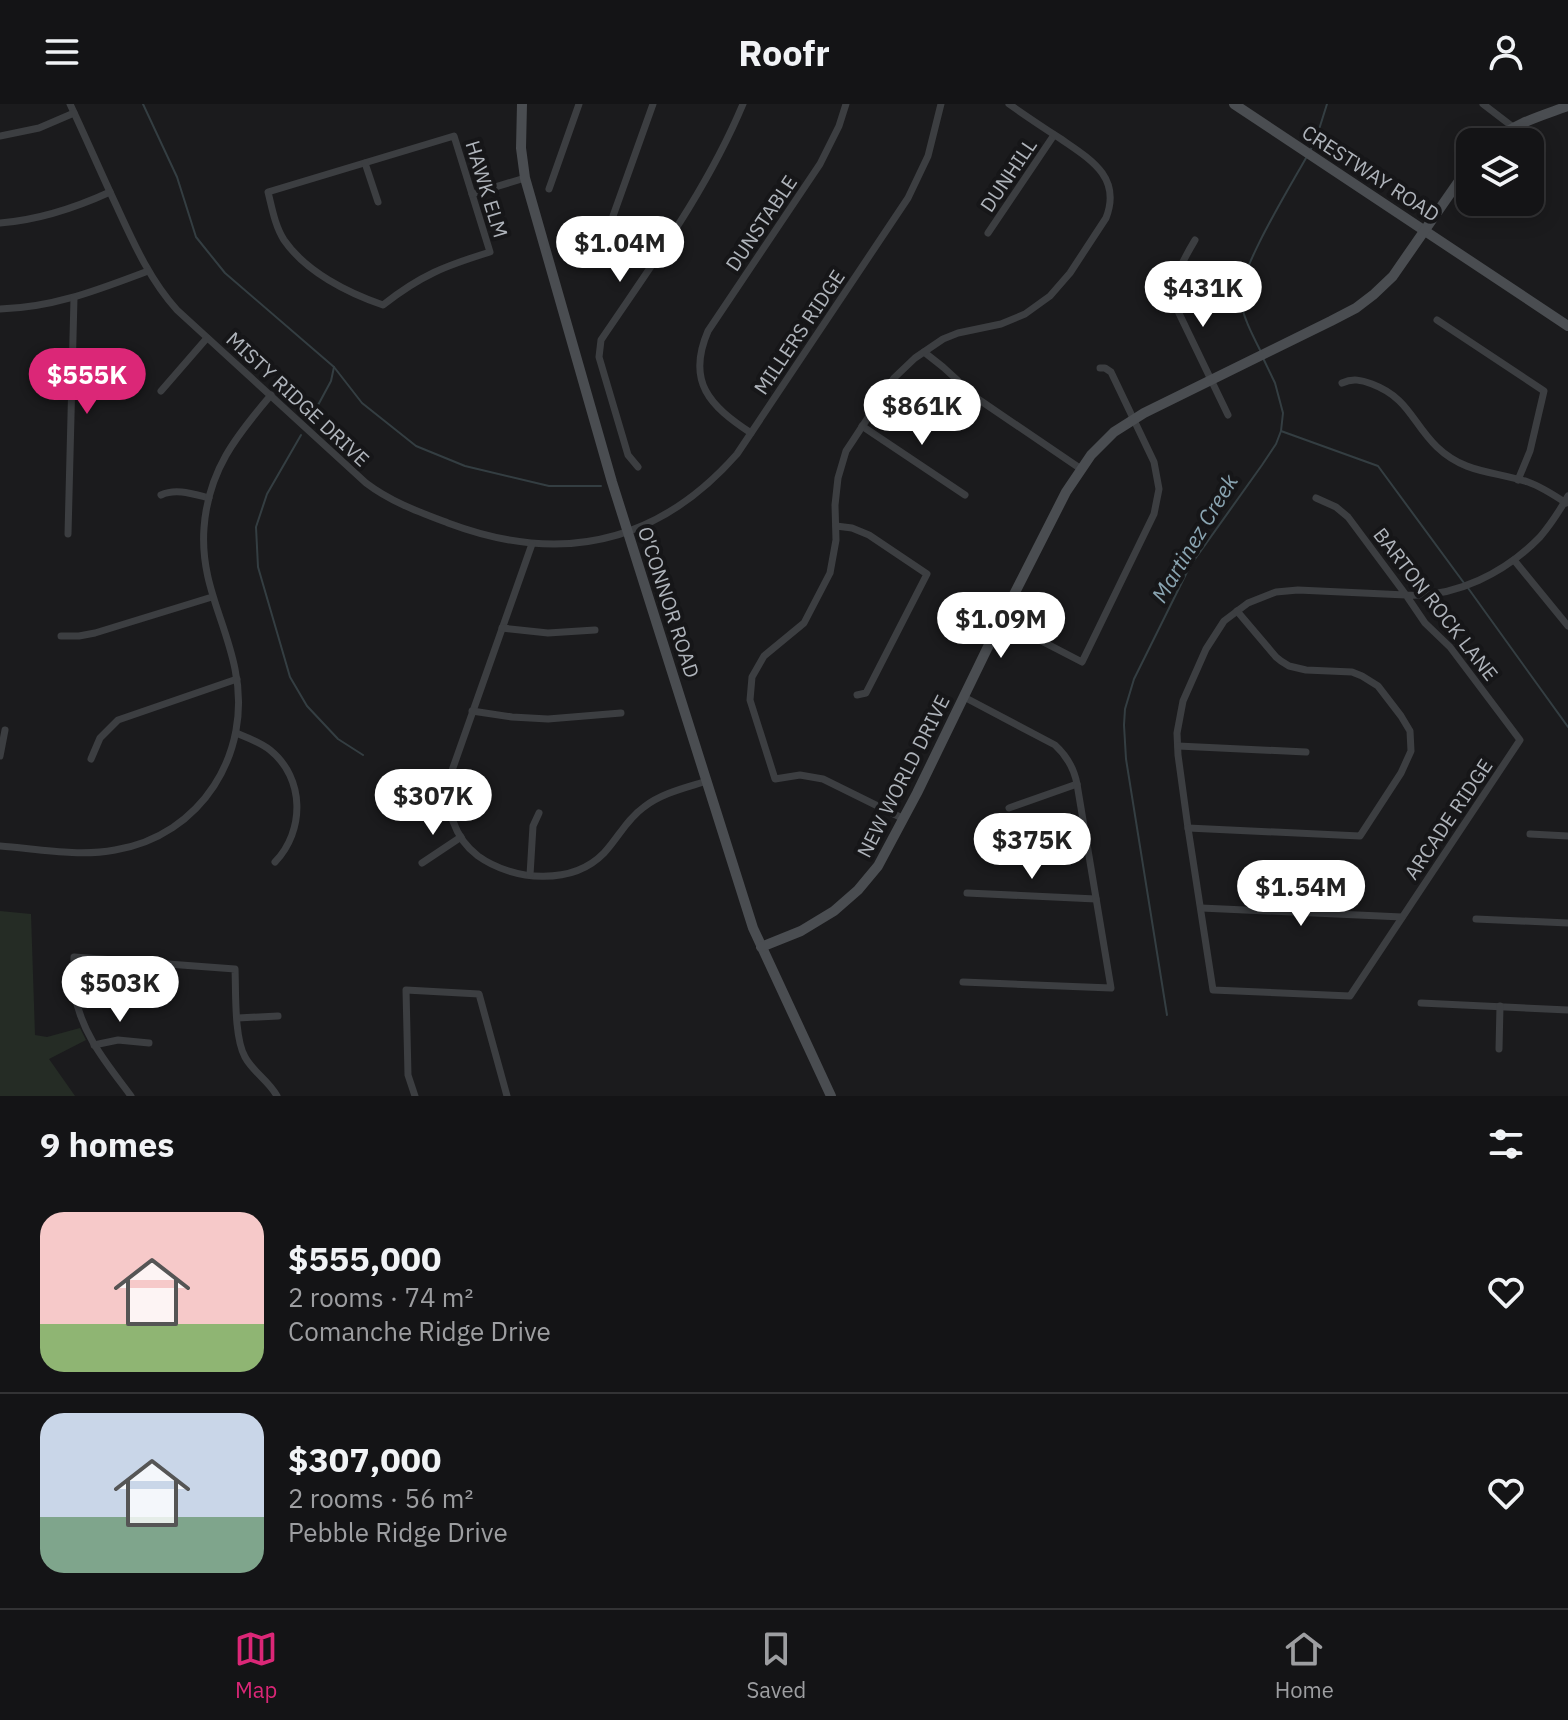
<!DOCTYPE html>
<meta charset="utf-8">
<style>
:root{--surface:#141416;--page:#1d1d1f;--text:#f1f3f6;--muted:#9d9ea1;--line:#333335;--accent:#db2777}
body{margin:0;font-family:"IBM Plex Sans",sans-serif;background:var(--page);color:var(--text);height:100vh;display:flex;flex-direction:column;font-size:30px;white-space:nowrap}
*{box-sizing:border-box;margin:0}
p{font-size:26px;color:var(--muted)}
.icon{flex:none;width:44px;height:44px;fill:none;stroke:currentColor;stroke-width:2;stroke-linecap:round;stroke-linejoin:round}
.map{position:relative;height:992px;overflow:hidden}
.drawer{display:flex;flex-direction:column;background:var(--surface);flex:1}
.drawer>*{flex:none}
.fabs{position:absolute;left:1456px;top:24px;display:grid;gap:16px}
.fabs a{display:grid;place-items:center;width:88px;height:88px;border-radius:16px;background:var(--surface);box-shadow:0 4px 20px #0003,0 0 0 2px var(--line);font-size:40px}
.price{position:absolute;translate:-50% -68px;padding:0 18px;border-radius:28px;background:#fff;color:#222;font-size:26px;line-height:52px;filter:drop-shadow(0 2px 4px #0008)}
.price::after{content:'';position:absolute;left:50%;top:48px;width:24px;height:18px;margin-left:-12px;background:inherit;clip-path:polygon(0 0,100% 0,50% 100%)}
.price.current{background:var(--accent);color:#fff}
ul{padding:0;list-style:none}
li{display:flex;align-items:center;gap:24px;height:200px;padding:0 40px}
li+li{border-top:2px solid var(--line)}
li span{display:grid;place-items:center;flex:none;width:224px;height:160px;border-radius:24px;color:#555}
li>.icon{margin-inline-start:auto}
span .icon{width:96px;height:96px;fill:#fffc;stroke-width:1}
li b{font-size:34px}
h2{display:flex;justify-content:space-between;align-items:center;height:96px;padding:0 40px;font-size:34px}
header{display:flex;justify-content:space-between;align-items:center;height:104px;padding:0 40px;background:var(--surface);font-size:36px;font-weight:800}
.tabs{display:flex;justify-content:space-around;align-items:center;height:112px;border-top:2px solid var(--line);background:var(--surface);font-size:22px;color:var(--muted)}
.tabs a{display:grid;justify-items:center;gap:4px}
.tabs .current{color:var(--accent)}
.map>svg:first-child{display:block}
.green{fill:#252c25}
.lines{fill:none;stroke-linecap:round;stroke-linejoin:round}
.stream{stroke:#343e42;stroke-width:2}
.street{stroke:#3c3e41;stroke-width:7}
.secondary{stroke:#4a4d51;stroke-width:10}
.labels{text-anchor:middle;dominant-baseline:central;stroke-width:8;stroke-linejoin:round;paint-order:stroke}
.street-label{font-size:20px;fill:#afb4bb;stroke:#161618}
.water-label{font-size:22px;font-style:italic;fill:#8aa5b2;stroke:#161618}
</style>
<header><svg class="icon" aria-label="menu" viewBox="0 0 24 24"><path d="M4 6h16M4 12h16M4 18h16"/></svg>Roofr<svg class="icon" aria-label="person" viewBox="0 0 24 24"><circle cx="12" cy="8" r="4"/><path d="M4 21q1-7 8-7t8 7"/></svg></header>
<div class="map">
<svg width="1568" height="992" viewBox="0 0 1568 992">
<rect width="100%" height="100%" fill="#1b1b1d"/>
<!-- green -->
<path class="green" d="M0,807L31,810L35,931L47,933L80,924L86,936L49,955L75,992H0Z"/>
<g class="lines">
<!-- stream -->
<g class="stream">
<path d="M143,0L177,73L196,133L225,169L334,263L362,299L416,342L465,362L549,382H601"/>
<path d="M1311,45L1316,35L1327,0"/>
<path d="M1261,248C1253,232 1243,213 1240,195C1237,169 1291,81 1306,54"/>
<path d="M310,316L331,277L334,263"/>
<path d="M1281,327L1378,362L1464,479"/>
<path d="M301,331L267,390L256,423L258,463L290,573L307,602L338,635L363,651"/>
<path d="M1468,484L1568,623"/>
<path d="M1167,911L1126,655L1124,621L1125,605L1134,575L1190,462L1262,361L1276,340L1281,327L1283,309L1275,279L1263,254"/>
</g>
<!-- street -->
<g class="street">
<path d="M70,0C86,34 101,69 117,103C134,140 150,176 177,206L366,379C391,398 419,408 448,419C560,461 657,441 737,350L908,94L928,52L941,0"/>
<path d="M653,0L613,112C613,113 611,125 611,126C615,140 643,150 655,156"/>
<path d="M1483,0L1513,23"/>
<path d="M0,32L39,24L74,9"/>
<path d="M454,32L490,148C445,162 421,171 383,201C348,189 306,168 284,136C275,122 272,104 268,88Z"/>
<path d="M365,59L378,98"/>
<path d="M549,85L579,0"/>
<path d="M472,90L525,74"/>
<path d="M0,119C39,116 75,104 110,88"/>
<path d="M988,129L1054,31"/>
<path d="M1195,136C1182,158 1171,176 1176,203L1228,311"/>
<path d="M0,205C53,204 100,185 148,167"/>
<path d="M1437,216L1544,287L1530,347L1518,376"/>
<path d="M924,248L943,263L978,295L1081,365"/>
<path d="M1342,279C1353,274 1361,276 1372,280C1409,294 1412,319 1437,343C1465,370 1495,367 1528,378C1542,383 1554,391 1566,399"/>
<path d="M161,287L207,234"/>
<path d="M862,322L965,391"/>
<path d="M751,329C710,302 686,278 708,227L820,60L839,22L846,0"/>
<path d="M638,363L628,351L599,253L601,236C653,159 707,86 743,0"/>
<path d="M161,391C176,384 193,390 209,394"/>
<path d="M1316,394L1336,403L1348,413L1406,491L1425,519L1450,543L1520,636L1350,892L1213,886L1188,724L1178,651L1177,629L1183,597L1206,545L1224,517L1248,499L1276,488L1298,486L1406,491C1456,494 1506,468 1540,433C1551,420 1560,406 1568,392"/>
<path d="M836,422L852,424L869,431L927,470L866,589L857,591"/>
<path d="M68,430L74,194"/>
<path d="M532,440L449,675C445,703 454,734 478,752C513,777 572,782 604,749C618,734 627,715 644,703C662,689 685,684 707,677"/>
<path d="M1514,456L1568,522"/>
<path d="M1001,516L1082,558L1154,410L1159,385L1154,358L1111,268L1105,264H1100"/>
<path d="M502,524L548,529L595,526"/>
<path d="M61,532H79L95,529L212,493"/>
<path d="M472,607L512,613L548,615L621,609"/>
<path d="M236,629C248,634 260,638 270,646C305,674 305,727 275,758"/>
<path d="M1178,642L1306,648"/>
<path d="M0,652L5,626"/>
<path d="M91,655L100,634L118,616L237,575"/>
<path d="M1009,704L1077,680"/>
<path d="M904,715L823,675L800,671L775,675L750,596L752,573L764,552L804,519L830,469L836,436L835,401L838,374L846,347L852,338L894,274L915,254L943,235L958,229L1001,220L1025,210L1050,192L1070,169L1106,114C1122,73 1090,55 1061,35C1044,24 1026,12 1009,0"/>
<path d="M1188,724L1360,732L1401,669L1411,647L1410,627L1401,612L1378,582L1362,572L1352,568L1306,566L1289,562L1281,557L1276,553L1237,507"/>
<path d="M1530,730L1568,732"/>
<path d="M0,742C38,745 78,753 115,746C201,732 253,649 235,565C225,515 200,478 204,424C208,367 236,332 271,291"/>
<path d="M422,759L461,733"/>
<path d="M530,771L533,722L539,709"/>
<path d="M967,789L1096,795"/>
<path d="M1201,804L1402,813"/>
<path d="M1476,815L1568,819"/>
<path d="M963,878L1111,884L1077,680C1074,664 1067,652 1055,641L964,593"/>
<path d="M1421,899L1568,906"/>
<path d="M238,914L278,912"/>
<path d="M94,941L118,936L149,939"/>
<path d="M1499,945L1500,902"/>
<path d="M131,992C108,961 82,931 75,891C73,879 74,866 74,853L235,865C236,888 234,933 245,953C253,968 269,977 277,992"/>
<path d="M415,992L408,971L406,886L479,890L507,992"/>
</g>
<!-- secondary -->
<g class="secondary">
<path d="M522,0L521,44L525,74L612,378L753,824L831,992"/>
<path d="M1234,0L1568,222"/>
<path d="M1492,38C1515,19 1541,12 1568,2"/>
<path d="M761,843L801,827L834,807L858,786L878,762L917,689L1001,516L1066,388L1091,351L1114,328L1144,309L1331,217L1356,204L1373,191L1393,172L1470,61"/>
</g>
</g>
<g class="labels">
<!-- street labels -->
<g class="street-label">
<text transform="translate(1371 69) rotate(33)">CRESTWAY ROAD</text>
<text transform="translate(1008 71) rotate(-56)">DUNHILL</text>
<text transform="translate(487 85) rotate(73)">HAWK ELM</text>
<text transform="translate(761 119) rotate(-56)">DUNSTABLE</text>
<text transform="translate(799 228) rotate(-56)">MILLERS RIDGE</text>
<text transform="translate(298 295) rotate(43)">MISTY RIDGE DRIVE</text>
<text transform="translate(669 498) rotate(72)">O'CONNOR ROAD</text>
<text transform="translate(1436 500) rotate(52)">BARTON ROCK LANE</text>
<text transform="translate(903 672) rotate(-63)">NEW WORLD DRIVE</text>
<text transform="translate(1448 715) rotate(-56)">ARCADE RIDGE</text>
</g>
<!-- water labels -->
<g class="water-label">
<text transform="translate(1194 434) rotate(-59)">Martinez Creek</text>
</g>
</g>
</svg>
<div class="fabs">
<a><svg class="icon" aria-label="layers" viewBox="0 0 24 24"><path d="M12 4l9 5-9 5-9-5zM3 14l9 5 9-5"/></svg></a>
</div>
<b class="price" style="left:620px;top:180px">$1.04M</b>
<b class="price" style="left:1203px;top:225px">$431K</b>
<b class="price current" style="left:87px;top:312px">$555K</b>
<b class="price" style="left:922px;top:343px">$861K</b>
<b class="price" style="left:1001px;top:556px">$1.09M</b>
<b class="price" style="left:433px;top:733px">$307K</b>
<b class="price" style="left:1032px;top:777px">$375K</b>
<b class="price" style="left:1301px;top:824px">$1.54M</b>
<b class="price" style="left:120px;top:920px">$503K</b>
</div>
<section class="drawer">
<h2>9 homes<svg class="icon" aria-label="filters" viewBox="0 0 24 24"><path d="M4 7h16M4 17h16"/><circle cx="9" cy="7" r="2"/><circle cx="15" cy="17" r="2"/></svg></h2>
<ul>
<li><span style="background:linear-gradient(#f6c9c9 70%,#8fb573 0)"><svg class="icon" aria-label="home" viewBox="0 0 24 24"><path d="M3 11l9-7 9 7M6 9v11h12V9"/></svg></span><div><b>$555,000</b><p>2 rooms · 74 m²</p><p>Comanche Ridge Drive</p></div><svg class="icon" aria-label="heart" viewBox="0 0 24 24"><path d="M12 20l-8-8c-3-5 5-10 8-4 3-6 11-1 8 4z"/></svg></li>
<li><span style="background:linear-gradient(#c9d6e8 65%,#7fa58c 0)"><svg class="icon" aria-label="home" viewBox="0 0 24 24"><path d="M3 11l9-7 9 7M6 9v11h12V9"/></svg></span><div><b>$307,000</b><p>2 rooms · 56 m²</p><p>Pebble Ridge Drive</p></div><svg class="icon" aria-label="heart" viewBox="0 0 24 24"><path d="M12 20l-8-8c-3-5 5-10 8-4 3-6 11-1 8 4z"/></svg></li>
</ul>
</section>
<nav class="tabs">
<a class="current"><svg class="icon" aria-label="map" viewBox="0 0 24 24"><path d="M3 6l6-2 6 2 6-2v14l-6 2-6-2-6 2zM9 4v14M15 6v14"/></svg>Map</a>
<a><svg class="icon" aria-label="saved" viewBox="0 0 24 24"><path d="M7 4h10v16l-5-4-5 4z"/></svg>Saved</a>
<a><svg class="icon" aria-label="home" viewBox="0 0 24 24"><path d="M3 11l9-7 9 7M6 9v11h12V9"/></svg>Home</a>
</nav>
